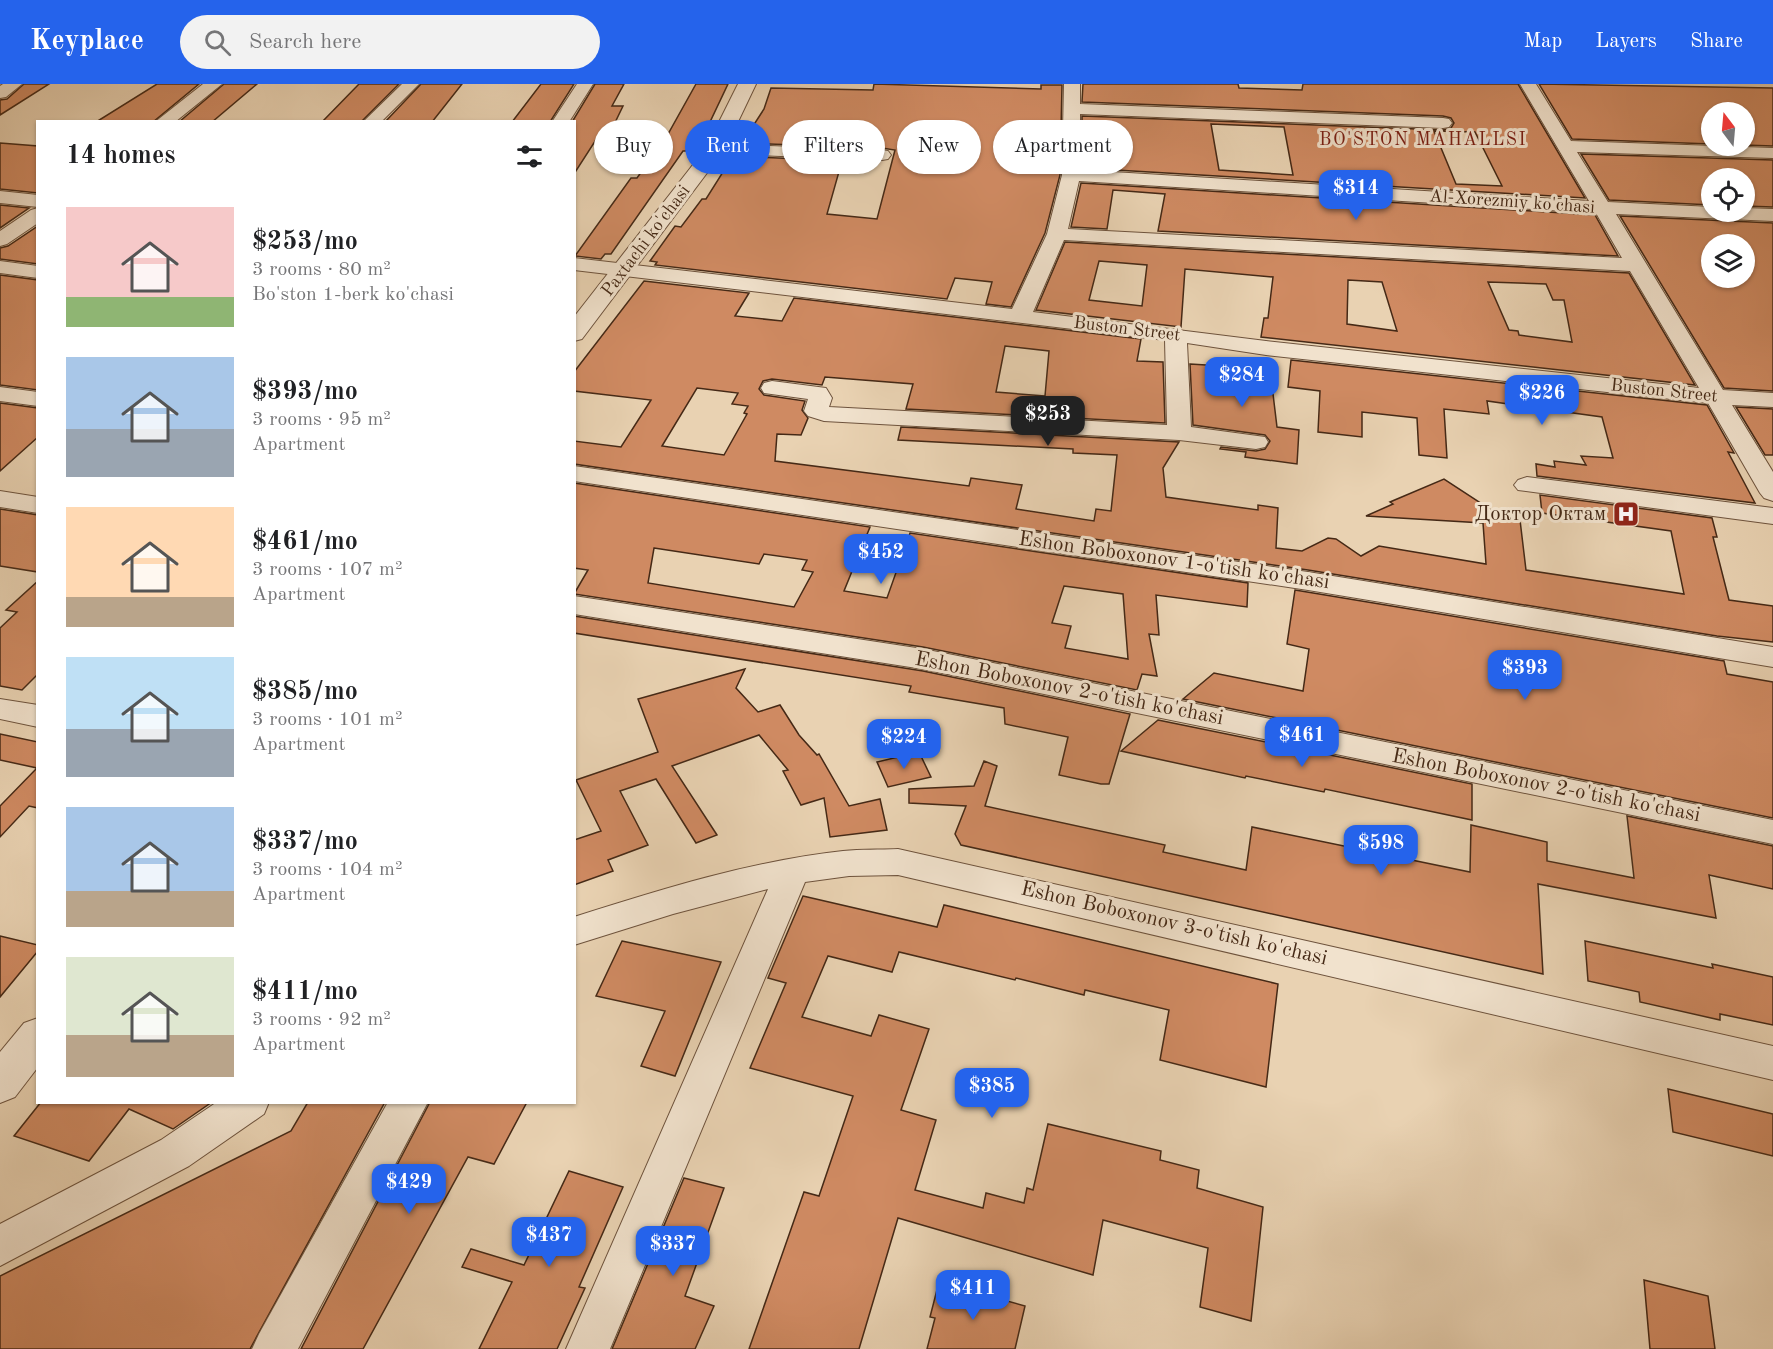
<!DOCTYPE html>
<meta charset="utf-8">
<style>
:root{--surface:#fff;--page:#f2f2f2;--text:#202124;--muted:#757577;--accent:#2563eb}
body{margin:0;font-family:"Old Standard TT",serif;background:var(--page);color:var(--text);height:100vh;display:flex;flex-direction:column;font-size:22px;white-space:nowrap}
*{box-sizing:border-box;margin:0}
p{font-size:20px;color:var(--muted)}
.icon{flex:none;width:33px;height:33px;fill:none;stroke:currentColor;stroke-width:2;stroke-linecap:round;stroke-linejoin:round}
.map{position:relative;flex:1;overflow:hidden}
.panel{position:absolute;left:36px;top:36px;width:540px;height:984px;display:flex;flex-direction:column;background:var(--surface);border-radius:0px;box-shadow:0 2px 4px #0004}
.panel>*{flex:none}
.hud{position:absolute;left:594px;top:36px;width:570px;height:54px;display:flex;gap:12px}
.needle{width:39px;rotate:344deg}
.buttons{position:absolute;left:1701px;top:18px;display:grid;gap:12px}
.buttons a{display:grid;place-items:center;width:54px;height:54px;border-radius:50%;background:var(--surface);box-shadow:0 2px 4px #0004;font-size:30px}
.price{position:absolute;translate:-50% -51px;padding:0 14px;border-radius:12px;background:var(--accent);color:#fff;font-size:20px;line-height:39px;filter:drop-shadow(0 2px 3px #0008)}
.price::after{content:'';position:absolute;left:50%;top:36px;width:18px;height:14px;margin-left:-9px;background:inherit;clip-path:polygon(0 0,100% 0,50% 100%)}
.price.on{background:#222;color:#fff}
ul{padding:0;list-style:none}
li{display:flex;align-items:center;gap:18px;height:150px;padding:0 30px}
li span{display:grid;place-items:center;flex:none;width:168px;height:120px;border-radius:0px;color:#555}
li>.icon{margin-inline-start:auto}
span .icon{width:72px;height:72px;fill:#fffc;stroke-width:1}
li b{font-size:26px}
h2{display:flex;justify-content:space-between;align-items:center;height:72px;padding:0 30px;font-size:26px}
.tag{padding:0 21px;border-radius:27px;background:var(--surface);box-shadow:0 2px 4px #0004;font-size:21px;line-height:54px}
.tag.on{background:var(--accent);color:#fff}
header{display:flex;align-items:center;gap:36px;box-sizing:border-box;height:84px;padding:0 30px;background:var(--accent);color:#fff}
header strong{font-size:28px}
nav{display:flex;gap:33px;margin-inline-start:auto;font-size:21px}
.search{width:420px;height:54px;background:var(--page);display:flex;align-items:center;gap:15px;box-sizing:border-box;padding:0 21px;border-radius:33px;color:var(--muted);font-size:22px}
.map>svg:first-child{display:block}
.building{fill:#cf8a62;stroke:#452916;stroke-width:1.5;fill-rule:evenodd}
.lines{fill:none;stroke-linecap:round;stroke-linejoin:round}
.minor-casing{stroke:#6e533d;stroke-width:2}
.tertiary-casing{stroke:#6e533d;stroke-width:2}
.minor{fill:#f1e2cd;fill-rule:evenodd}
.tertiary{fill:#f1e2cd;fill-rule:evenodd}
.labels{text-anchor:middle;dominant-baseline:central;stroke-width:6;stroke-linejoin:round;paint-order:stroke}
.far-neighbourhood-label{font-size:18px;letter-spacing:1.5px;fill:#7a1f14;stroke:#f1e2cd}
.far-street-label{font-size:18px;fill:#452916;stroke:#f1e2cd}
.poi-label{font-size:21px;fill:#452916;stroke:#f1e2cd;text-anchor:end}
.street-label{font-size:21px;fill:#452916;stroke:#f1e2cd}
</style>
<header>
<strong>Keyplace</strong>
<div class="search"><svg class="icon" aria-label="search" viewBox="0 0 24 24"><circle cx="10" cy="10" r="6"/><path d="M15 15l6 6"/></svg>Search here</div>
<nav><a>Map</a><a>Layers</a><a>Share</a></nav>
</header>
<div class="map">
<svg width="1773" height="1265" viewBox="0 0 1773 1265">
<rect width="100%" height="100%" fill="#e9d2b2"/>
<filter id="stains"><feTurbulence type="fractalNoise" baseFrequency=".00333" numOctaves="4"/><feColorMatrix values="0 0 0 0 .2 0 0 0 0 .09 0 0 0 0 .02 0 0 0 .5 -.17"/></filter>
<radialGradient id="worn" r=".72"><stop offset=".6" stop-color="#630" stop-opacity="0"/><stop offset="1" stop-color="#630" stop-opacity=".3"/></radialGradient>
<!-- building -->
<g class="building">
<path d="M24,0H49L0,31V16L7,15Z"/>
<path d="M157,0H199L153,38H96Z"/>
<path d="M224,0H257L212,38H179Z"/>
<path d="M359,0H399L361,38H322Z"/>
<path d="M421,0H462L432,38H385Z"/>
<path d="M541,0H574L550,38H512Z"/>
<path d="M595,0H624L612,22H623L609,51H599L574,90V38H572Z"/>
<path d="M696,0H728L709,40L706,39L686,67H683L611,170H605L601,175L575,172L631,94H637L668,50Z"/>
<path d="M874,0L1041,5V1H1062L1060,91L1045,149L1011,223L986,220L992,198L955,194L947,215L655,181L657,178L650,177L675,142L681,143L702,115H706L733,72L842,77L827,130L877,135L895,66L882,64L742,59L764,25L771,4L873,6Z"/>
<path d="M1083,0H1238L1239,4L1302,6L1303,0H1518L1585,114L1082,84V32L1443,46L1451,44L1454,39L1451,34L1443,32L1082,18ZM1211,40L1284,43L1293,91L1219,86ZM1434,47L1475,48L1502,102L1456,100Z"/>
<path d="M1539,0L1773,4V62L1744,61V28H1712V60L1572,55Z"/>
<path d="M0,59L38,62V109L0,105Z"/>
<path d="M1581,70L1773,76V123L1744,122V94H1712V121L1609,116Z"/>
<path d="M1081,99L1595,131L1618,172L1158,147L1165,110L1113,106L1107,145L1071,143Z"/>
<path d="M0,121L29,124L0,144Z"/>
<path d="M1620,132L1773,139V307L1724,304ZM1712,160H1744V194H1712Z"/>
<path d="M38,142V180L0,175V164L8,162Z"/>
<path d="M1065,158L1629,189L1695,301L1261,253L1264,234H1268L1273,193L1185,185L1181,243L1036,226ZM1099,177L1147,181L1142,222L1089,216ZM1348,196L1382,198L1397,247L1347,240ZM1488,198L1546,200L1553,216H1564L1572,258L1519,251L1518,247L1509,246Z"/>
<path d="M0,191L38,196V306L0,301Z"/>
<path d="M644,197L749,209L735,232L782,237L794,214L1141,255L1137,277L1163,278L1165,339L906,325L913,300L825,293L822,301L772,295L763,297L759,305L764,311L805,317L802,326L808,334L801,351L777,350L775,377L969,402L971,394L1022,401L1016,425L1094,437L1096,425L1111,427L1117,371L1073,369V365L898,356L901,343L1179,358L1163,384L1166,413L1258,426V421L1278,424L1276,464L1302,467L1328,454L1336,455L1361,472L1379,462L1486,480L1483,439L1366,432L1393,420L1390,418L1444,395L1502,433L1520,436L1526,486L1684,510L1671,447L1542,429L1540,411L1712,434L1717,453H1713L1729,516L1773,522V558L1717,552L1308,486L574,380V357L621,363L651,316L574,307V288ZM1005,262L1049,267L1045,312L996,308ZM697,304L738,309L732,320L748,322L744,329L747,330L724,371L662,362Z"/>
<path d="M1291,276L1707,321L1734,369L1728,368L1755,419L1537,392L1536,380L1555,383L1554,377L1586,381L1581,372L1613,374L1602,333L1487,317L1489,330L1444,325L1447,374L1419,371L1417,334L1362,328V353L1318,348L1320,307L1288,303Z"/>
<path d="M1190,280L1270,285L1277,343L1299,346L1297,380L1245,373L1246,368L1220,365L1221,363L1256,367L1265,365L1270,357L1265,351L1193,341Z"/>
<path d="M0,319L38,324V353L0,387Z"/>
<path d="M1736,323L1773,325V371H1765Z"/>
<path d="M574,399L870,443L844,507L887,514L910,449L1248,499L1247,523L1156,511L1159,551L1149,550L1157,592L1142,590L1137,606L923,563L574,510L588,486L574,484ZM654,464L759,480L764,470L807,476L802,486L813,488L794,523L648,499ZM1064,502L1123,510L1128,575L1065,564L1071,542L1052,539Z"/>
<path d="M0,425L38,431V488L0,482Z"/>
<path d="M38,497V590L22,606L0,602V544L17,528L6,526Z"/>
<path d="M1295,506L1724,577L1727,590L1773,598V734L1183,615L1214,589L1303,607L1309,565L1287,560Z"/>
<path d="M574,532L923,587L1130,630L1109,700H1101L1059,691L1068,653L1005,640L1004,624L909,608L911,602L574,549Z"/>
<path d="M745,585L736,604L758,628L780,621L799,651L817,671L819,670L849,722L880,715L887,746L830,753L824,714L801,721L783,687L788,686L759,651L672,682L717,751L696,759L656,695L620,707L648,761L608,776L613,787L574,801V756L601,747L576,696L658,668L638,615Z"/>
<path d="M1158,636L1472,700V736L1325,705L1324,708L1246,692L1245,694L1121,667Z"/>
<path d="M0,650L38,658V724L29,722L0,753V722L37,684L0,676Z"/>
<path d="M919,668L931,693L888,703L877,678Z"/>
<path d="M984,677L997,682L985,722L1165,761L1163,768L1246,786L1252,743L1470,788L1471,741L1547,758V777L1634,794L1627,732L1773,762V805L1709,791L1716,834L1538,800L1543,890L961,761L955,750L966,722L909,719V705L974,702Z"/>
<path d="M803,812L937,843L944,821L1278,900L1266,1003L1160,976L1169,926L1085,906L1084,911L1016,894L1015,896L899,868L892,888L828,872L802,933L871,952L879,931L929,945L901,1026L936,1036L915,1106L983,1124L986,1109L1024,1119L1027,1104L1033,1106L1048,1040L1161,1067L1160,1076L1199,1086L1197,1104L1263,1123L1251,1237L1200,1223L1208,1164L1103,1136L1093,1191L898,1134L859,1265H749L804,1108L819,1112L853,1012L750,984L786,899L768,894Z"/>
<path d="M0,852L38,861V867L0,913Z"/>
<path d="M622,857L721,878L675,992L641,982L665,927L596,912Z"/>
<path d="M1585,857L1713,884L1712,880L1773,893V941L1720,930V936L1640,918L1639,908L1588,897Z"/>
<path d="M1668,1005L1773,1030V1072L1673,1048Z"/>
<path d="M41,1018H212L173,1045L129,1025L89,1077L14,1052Z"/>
<path d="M308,1018H385L250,1265H0V1192L291,1047Z"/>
<path d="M430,1018H527L494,1080L468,1073L363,1265H301Z"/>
<path d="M569,1087L623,1103L579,1203L585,1204L557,1265H479L512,1198L462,1183L471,1165L524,1181Z"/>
<path d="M684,1094L724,1104L685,1212L714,1222L695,1265H612Z"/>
<path d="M1644,1196L1708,1212L1715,1265H1650Z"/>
<path d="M939,1198L1025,1222L1015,1265H927L935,1234L930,1233Z"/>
</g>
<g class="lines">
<defs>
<g id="minor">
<path d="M3,0H22L6,13L0,14V2Z"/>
<path d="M203,0H222L175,38H155Z"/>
<path d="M402,0H419L381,38H363Z"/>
<path d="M577,0H593L569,38H552Z"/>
<path d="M1064,0H1080V20L1443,34L1449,35L1452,39L1449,43L1443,44L1080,30V86L1589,117L1520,0H1536L1571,57L1773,64V74L1577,68L1608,118L1712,123V128H1744V124L1773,125V137L1616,130L1723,306L1773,309V323L1732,321L1773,388V417L1764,414L1760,409L1708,319L1266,271L1187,259L1191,343L1265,353L1268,358L1265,363L1256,365L1179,356L824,337L808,332L804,327L808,315L764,309L761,304L764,299L772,297L826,304L832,314L829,323L1167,341L1165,256L574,186V174L1012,225L1047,150L1062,91ZM1079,97L1596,129L1622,174L1068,145ZM1064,156L1630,187L1699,304L1266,257L1033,228Z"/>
<path d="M715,60L882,66L888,67L891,71L888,75L882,76L709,69L706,65L709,61Z"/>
<path d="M0,107L38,111V123L0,119Z"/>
<path d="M38,124V139L7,160L0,162V147L31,126Z"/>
<path d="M0,177L38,182V194L0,189Z"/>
<path d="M0,303L38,308V322L0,317Z"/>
<path d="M574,382L1308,488L1773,563V583L1308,506L574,397Z"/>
<path d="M1527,393L1773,424V440L1518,406L1514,401L1518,396Z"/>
<path d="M0,407L38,413V429L0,423Z"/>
<path d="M574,512L923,565L1773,736V760L923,585L574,530Z"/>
<path d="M0,615L38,621V643L0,635Z"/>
<path d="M898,765L1773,962V996L898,791L849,792L805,798L610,1265H566L768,805L673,830L574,861V833C662,805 751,777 843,767C861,765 880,766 898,765Z"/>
<path d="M217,1018H269L264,1030L189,1082L0,1182V1140L161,1056Z"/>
<path d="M388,1018H428L298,1265H252L259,1250Z"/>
</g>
<g id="tertiary">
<path d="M738,0H756L725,65L582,255L574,257V233L706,64Z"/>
<path d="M38,934V983L15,1013L0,1019V968L24,939Z"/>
</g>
</defs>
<!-- minor casing -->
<use href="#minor" class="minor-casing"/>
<!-- tertiary casing -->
<use href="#tertiary" class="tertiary-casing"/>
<!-- minor -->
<use href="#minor" class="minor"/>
<!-- tertiary -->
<use href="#tertiary" class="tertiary"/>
</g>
<!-- icons -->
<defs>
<symbol id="hospital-square" viewBox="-11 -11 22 22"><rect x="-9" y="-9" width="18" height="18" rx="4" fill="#8f2418" stroke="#f1e2cd"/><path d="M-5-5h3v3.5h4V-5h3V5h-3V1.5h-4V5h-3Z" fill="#fff"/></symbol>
</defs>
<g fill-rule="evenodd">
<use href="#hospital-square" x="1611" y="415" width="30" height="30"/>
</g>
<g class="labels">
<!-- far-neighbourhood labels -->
<g class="far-neighbourhood-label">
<text x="1423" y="56">BO'STON MAHALLSI</text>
</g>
<!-- far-street labels -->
<g class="far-street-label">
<text transform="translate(1512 118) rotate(4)">Al-Xorezmiy ko'chasi</text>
<text transform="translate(646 157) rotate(-53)">Paxtachi ko'chasi</text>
<text transform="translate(1127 245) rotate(7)">Buston Street</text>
<text transform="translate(1664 307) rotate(6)">Buston Street</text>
</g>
<!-- poi labels -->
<g class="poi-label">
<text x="1606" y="430">Доктор Октам</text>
</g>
<!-- street labels -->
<g class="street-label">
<text transform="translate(1174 477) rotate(8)">Eshon Boboxonov 1-o'tish ko'chasi</text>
<text transform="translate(1069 605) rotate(11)">Eshon Boboxonov 2-o'tish ko'chasi</text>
<text transform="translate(1546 702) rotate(11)">Eshon Boboxonov 2-o'tish ko'chasi</text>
<text transform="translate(1174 840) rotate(13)">Eshon Boboxonov 3-o'tish ko'chasi</text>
</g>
</g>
<rect width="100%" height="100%" filter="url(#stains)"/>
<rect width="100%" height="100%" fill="url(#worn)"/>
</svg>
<div class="buttons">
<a><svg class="needle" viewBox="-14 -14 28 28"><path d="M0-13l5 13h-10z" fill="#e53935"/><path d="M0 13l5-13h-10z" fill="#757577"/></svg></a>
<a><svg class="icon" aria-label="locate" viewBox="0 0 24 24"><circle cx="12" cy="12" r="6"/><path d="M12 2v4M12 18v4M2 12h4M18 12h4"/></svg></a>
<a><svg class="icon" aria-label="layers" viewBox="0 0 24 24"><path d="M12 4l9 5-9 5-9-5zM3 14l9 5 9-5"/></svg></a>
</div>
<b class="price" style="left:1356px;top:137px">$314</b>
<b class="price" style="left:1242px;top:324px">$284</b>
<b class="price" style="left:1542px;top:342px">$226</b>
<b class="price on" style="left:1048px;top:363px">$253</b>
<b class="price" style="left:881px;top:501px">$452</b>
<b class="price" style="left:1525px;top:617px">$393</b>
<b class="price" style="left:1302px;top:684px">$461</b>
<b class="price" style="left:904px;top:686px">$224</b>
<b class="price" style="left:1381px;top:792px">$598</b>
<b class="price" style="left:992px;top:1035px">$385</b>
<b class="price" style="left:409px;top:1131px">$429</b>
<b class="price" style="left:549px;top:1184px">$437</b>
<b class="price" style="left:673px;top:1193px">$337</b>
<b class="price" style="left:973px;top:1237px">$411</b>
<div class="hud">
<a class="tag">Buy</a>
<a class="tag on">Rent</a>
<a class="tag">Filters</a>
<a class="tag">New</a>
<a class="tag">Apartment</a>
</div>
<section class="panel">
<h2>14 homes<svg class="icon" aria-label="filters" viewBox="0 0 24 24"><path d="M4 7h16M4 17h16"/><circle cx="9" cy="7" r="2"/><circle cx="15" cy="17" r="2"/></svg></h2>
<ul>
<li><span style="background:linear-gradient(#f6c9c9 75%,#8fb573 0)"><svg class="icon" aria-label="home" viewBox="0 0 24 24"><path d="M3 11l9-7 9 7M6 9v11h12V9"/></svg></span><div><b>$253/mo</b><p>3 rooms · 80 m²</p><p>Bo'ston 1-berk ko'chasi</p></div></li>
<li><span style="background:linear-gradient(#a9c7e8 60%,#9aa5b1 0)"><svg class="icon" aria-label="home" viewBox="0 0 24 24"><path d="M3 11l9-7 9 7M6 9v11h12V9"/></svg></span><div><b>$393/mo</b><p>3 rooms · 95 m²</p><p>Apartment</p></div></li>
<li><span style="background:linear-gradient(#ffd9b3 75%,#b9a48a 0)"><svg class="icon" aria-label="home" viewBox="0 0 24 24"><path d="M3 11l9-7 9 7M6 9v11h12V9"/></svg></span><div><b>$461/mo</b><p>3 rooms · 107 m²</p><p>Apartment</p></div></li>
<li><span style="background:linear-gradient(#bfe0f5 60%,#9aa5b1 0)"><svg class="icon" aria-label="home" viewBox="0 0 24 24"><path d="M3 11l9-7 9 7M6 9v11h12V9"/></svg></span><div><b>$385/mo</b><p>3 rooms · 101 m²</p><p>Apartment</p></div></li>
<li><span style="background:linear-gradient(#a9c7e8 70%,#b9a48a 0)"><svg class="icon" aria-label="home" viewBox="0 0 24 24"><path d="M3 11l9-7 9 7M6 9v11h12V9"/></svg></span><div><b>$337/mo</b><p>3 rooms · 104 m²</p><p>Apartment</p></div></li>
<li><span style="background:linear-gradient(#dfe7d0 65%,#b9a48a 0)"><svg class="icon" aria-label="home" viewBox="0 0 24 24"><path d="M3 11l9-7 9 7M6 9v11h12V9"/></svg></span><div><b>$411/mo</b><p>3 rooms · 92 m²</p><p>Apartment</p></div></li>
</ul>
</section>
</div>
